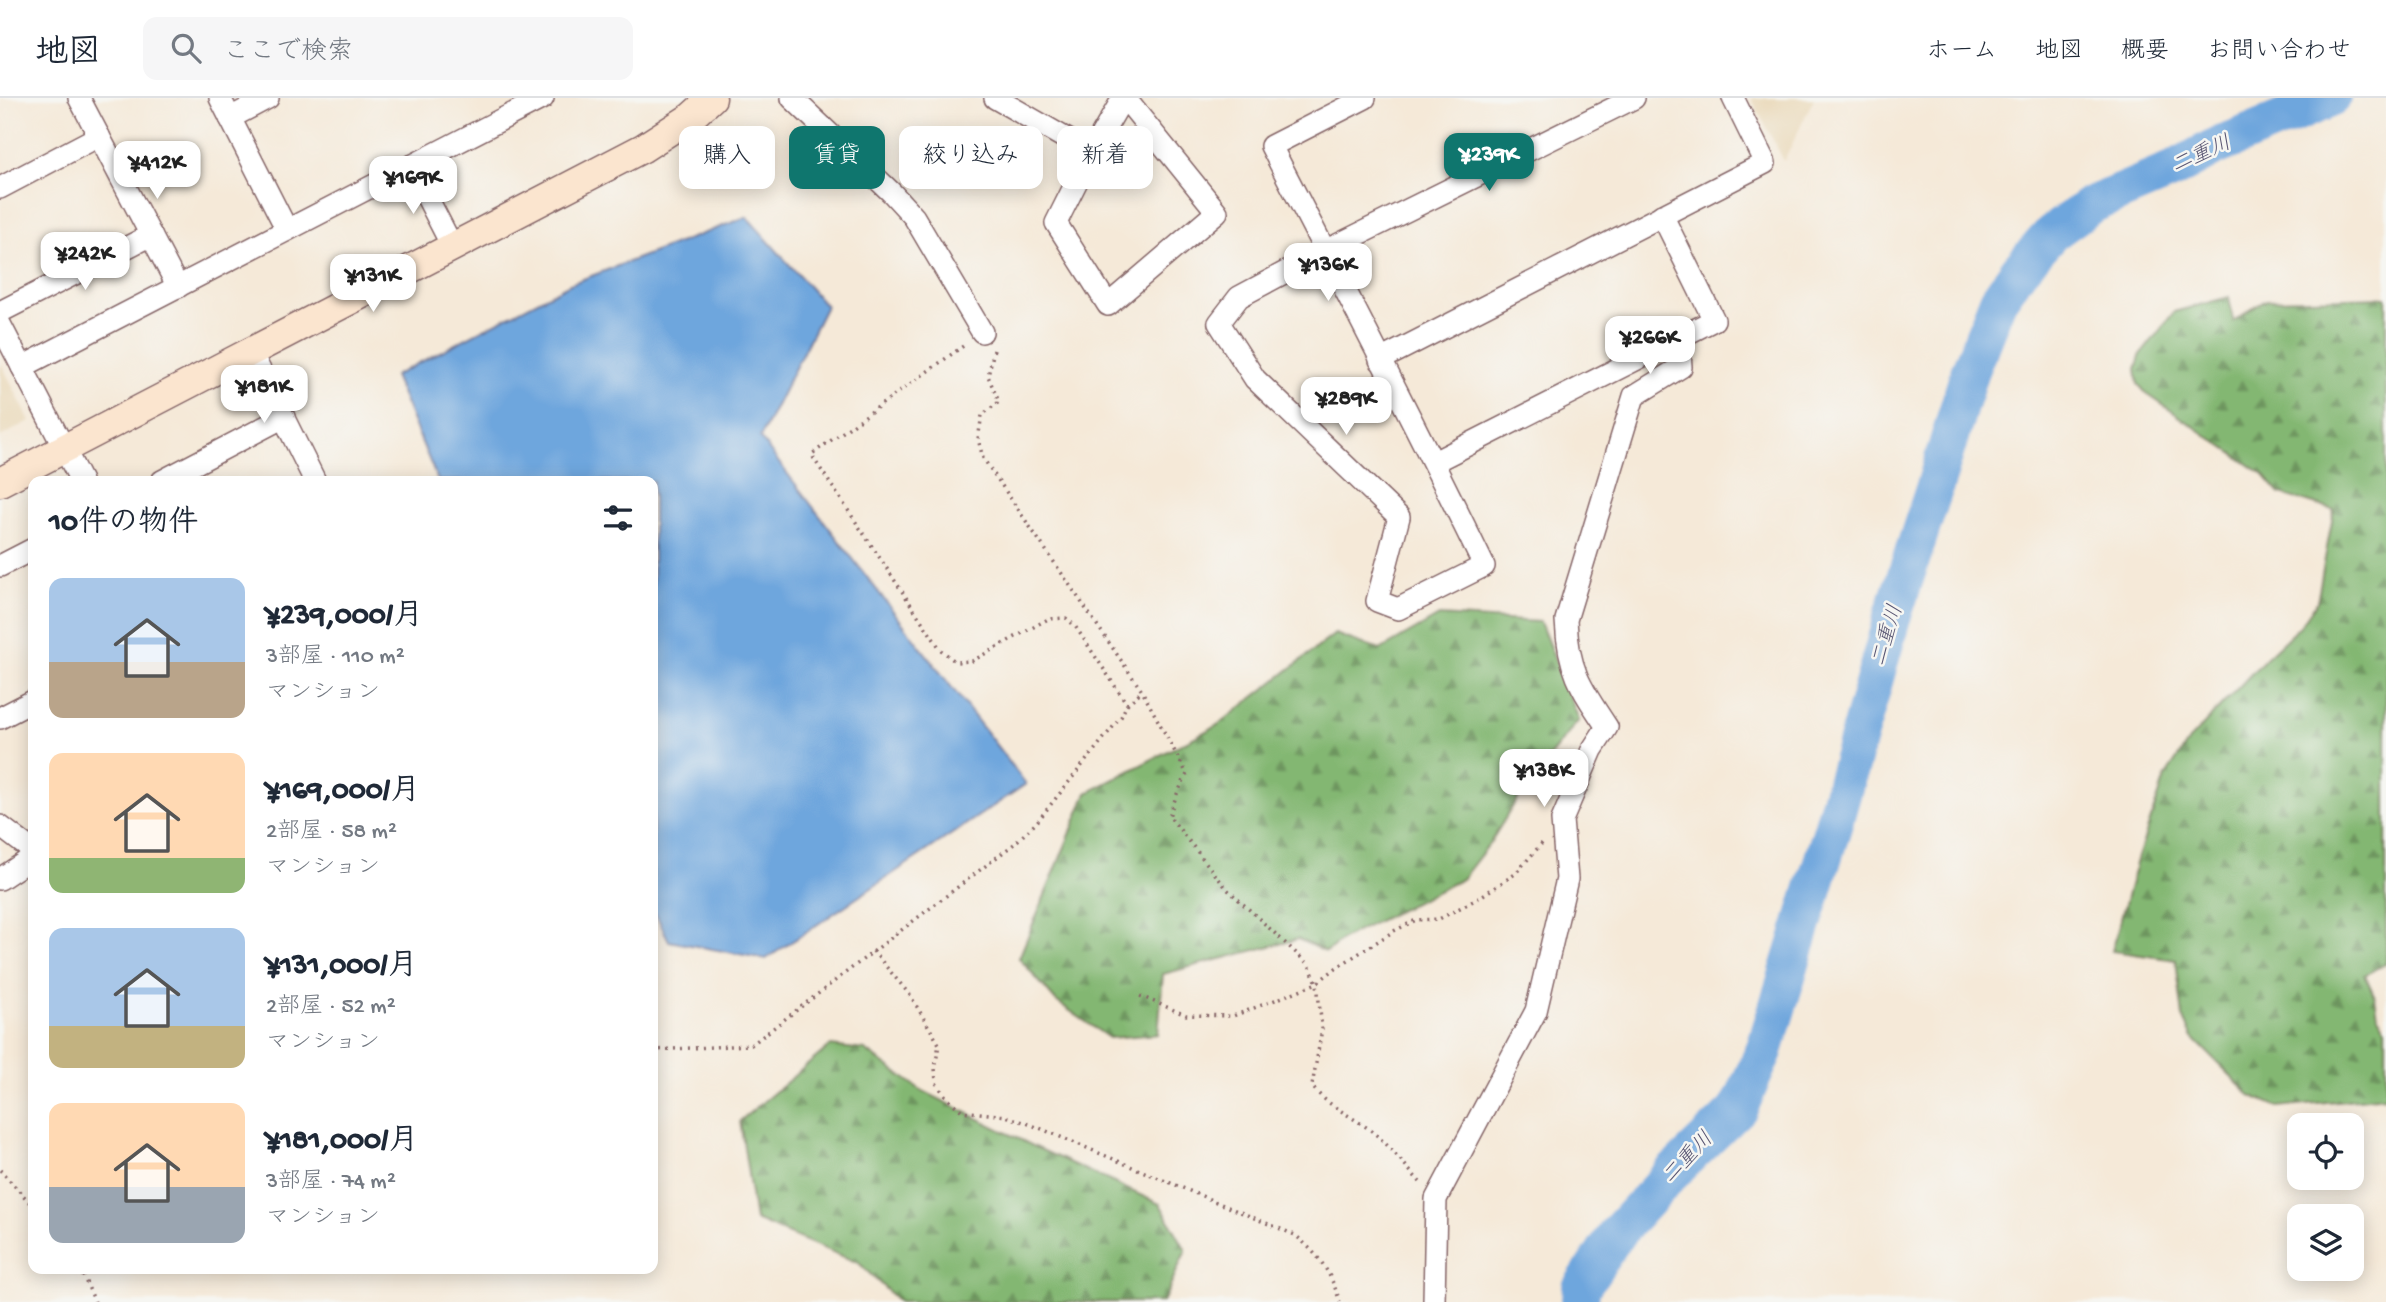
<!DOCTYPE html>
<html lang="ja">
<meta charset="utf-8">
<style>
:root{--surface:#fff;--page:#f6f6f7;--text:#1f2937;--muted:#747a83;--line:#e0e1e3;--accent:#0f766e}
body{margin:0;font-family:"Gochi Hand","Klee One",sans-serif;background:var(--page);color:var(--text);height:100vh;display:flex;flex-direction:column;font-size:26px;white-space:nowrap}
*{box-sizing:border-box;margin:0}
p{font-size:23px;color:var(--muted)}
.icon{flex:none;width:38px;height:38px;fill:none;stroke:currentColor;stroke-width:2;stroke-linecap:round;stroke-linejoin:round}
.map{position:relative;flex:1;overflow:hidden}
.panel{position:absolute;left:28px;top:378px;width:630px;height:798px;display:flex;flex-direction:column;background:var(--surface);border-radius:14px;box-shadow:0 4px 18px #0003}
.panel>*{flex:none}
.hud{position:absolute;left:679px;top:28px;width:665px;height:63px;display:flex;gap:14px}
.tools{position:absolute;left:2287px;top:1015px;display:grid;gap:14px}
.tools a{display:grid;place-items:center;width:77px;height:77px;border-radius:14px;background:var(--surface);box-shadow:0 4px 18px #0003;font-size:35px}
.price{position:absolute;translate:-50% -60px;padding:0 16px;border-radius:14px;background:#fff;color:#222;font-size:23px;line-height:46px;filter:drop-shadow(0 2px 4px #0008)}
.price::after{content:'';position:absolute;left:50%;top:42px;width:21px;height:16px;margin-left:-10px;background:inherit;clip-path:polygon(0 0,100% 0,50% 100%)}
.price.on{background:var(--accent);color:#fff}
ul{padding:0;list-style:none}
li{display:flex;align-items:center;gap:21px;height:175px;padding:0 21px}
li span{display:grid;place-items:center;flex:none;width:196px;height:140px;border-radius:14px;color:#555}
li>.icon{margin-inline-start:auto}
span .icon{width:84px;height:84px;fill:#fffc;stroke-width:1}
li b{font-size:30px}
h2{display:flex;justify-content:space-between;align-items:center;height:84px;padding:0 21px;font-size:30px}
.pill{padding:0 24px;border-radius:14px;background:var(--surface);box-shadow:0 4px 18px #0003;font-size:24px;line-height:63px}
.pill.on{background:var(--accent);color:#fff}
header{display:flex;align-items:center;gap:42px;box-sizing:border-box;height:98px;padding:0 35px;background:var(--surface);border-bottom:2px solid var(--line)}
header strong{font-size:33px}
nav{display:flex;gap:38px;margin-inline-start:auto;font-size:24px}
.search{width:490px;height:63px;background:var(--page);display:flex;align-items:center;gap:18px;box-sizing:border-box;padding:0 24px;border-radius:14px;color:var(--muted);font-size:26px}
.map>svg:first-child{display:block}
.built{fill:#ead9ba}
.forest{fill:url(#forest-firs);stroke:#666b4e;stroke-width:2}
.water{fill:#6ea6dd;stroke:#5c6284;stroke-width:2}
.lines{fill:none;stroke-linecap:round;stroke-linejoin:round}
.river{stroke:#6ea6dd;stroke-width:38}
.street-casing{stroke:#866668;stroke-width:24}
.secondary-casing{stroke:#866668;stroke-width:31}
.path{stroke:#866668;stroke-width:3.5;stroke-dasharray:2 5;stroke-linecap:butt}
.street{stroke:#fff;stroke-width:21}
.secondary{stroke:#fbe5cf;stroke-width:28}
.labels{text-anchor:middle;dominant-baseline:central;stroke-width:5;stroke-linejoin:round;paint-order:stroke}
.water-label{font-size:21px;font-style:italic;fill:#585572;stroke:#f6f6f2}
</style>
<header>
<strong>地図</strong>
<div class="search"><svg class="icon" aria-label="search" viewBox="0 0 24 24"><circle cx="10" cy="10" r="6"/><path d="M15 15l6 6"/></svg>ここで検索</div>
<nav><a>ホーム</a><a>地図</a><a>概要</a><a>お問い合わせ</a></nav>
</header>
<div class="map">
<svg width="2386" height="1204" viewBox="0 0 2386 1204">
<defs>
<pattern id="forest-firs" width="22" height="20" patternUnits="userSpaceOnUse" patternTransform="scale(1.75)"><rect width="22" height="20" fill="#83b772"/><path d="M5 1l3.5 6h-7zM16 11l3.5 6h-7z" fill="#6d945e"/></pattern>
</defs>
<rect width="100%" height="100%" fill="#f6f6f2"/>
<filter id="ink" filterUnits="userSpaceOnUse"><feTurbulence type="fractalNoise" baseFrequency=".0143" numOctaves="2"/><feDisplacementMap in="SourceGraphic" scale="14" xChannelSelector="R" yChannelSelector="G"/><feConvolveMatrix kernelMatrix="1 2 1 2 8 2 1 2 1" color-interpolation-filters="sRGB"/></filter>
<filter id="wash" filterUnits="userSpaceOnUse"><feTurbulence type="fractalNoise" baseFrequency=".00686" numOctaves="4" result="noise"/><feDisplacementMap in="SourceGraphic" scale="28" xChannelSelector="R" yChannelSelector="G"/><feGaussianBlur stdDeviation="1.57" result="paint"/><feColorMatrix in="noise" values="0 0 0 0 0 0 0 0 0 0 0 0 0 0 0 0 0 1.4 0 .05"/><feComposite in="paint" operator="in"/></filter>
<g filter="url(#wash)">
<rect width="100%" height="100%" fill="#f5e9d8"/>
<!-- built -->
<g class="built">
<path d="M1751,0H1814L1784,63Z"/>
<path d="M0,263L30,323L0,339Z"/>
</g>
<!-- forest -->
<g class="forest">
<path d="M2229,199L2233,223L2266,202L2386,199V865L2365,877L2375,899L2378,918L2386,931V998L2278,1009L2250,997L2193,940L2183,919L2176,862L2112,853L2137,762L2165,679L2191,640L2266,560L2300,528L2317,504L2334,412L2280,396L2264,377L2147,296L2138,286L2136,271L2140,258L2174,214Z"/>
<path d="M1439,518L1540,524L1579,622L1524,690L1490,745L1462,781L1344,840L1326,854L1298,841L1163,876L1158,936L1109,940L1056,903L1019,860L1087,695L1218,627L1335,536L1380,552Z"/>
<path d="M830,948L865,952L921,992L1033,1048L1160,1106L1186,1152L1163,1204H899L859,1165L755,1122L740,1023Z"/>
</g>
<!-- water -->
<path class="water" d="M747,119L826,208L760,340L1026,686L766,861L669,843L653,811V383H438L394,278L570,186Z"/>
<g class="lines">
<!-- river -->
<path class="river" d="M1580,1204L1581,1190L1617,1135L1671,1076L1739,1010L1764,953L1833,728L1892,520L1936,385L1969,275L1998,202L2019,172L2052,135L2091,107L2171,73L2213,50L2332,0"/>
</g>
</g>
<g filter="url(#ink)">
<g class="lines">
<defs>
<g id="street">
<path d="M79,0L178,189"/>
<path d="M220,0L287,132"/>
<path d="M792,0L892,95L914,119L982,234"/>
<path d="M995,0L1091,55"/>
<path d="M1123,0L1091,55L1056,125L1108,207L1217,114L1125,0"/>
<path d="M1365,0L1271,48C1343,188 1416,327 1484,468L1398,511L1377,503L1399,419L1255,281L1219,225L1239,199L1325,153L1634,0"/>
<path d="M230,20L268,0"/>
<path d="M411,68L452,148"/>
<path d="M0,90L99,38"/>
<path d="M0,214L151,137"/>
<path d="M0,226L81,383"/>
<path d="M250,252L315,383"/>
<path d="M1380,262L1765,65L1733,0"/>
<path d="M22,269L543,0"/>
<path d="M1434,364L1714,222L1662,117"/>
<path d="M162,383L284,319"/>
<path d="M0,468L33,451"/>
<path d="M0,620L33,603"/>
<path d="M0,728L33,753"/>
<path d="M0,781L33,759"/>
<path d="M1434,1204L1436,1101L1536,913L1567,781L1562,722L1592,652L1607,629C1580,589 1568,571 1566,522L1634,298L1681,269L1679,240"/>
</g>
<path id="secondary" d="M0,384L643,50L691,19L712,0"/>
</defs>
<!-- street casing -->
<use href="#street" class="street-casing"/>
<!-- secondary casing -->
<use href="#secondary" class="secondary-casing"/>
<!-- path -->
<g class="path">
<path d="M994,252L988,278L999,304L982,317L978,341L983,360L1142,593L1187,676L1177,696L1169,718L1227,791L1309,867L1317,885L1322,931L1312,988C1326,1008 1355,1019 1374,1035C1391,1049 1405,1068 1420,1084"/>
<path d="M1127,606L1142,593"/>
<path d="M873,853L910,897L939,946L935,970L936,985L948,1001L962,1013L1006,1018L1032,1027L1295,1137C1320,1158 1330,1173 1340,1204"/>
<path d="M1140,898L1186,917L1233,918L1275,902L1317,885L1336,870L1394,833L1416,822L1439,821L1477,801L1515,776L1544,743"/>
<path d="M653,952L751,947L1014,746L1036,725L1121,619L1127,606L1075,528L1066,520L1048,521L972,563L956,564L941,552L814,361L812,356L966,246"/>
<path d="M0,1072L33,1108"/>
<path d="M80,1171L95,1204"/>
</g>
<!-- street -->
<use href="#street" class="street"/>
<!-- secondary -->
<use href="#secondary" class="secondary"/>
</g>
</g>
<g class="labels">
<!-- water labels -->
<g class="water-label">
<text transform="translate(2202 58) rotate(-24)">二重川</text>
<text transform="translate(1889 538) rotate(-73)">二重川</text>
<text transform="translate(1689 1061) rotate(-46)">二重川</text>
</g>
</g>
</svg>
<div class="tools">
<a><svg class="icon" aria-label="locate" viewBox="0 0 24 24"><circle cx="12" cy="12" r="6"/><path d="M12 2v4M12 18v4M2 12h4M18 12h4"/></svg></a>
<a><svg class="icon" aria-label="layers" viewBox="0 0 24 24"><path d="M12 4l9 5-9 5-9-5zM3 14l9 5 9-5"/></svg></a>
</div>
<b class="price on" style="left:1489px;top:95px">¥239K</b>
<b class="price" style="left:157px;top:103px">¥412K</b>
<b class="price" style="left:413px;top:118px">¥169K</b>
<b class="price" style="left:85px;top:194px">¥242K</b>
<b class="price" style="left:1328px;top:205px">¥136K</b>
<b class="price" style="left:373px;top:216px">¥131K</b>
<b class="price" style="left:1650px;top:278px">¥266K</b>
<b class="price" style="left:264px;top:327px">¥181K</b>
<b class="price" style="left:1346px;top:339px">¥289K</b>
<b class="price" style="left:1544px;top:711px">¥138K</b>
<div class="hud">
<a class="pill">購入</a>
<a class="pill on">賃貸</a>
<a class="pill">絞り込み</a>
<a class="pill">新着</a>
</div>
<section class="panel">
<h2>10件の物件<svg class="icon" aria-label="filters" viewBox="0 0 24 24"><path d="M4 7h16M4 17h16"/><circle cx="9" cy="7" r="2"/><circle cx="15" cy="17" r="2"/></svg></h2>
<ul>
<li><span style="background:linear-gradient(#a9c7e8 60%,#b9a48a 0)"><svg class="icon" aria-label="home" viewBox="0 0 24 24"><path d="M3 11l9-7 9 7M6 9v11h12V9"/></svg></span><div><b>¥239,000/月</b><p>3部屋 · 110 m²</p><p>マンション</p></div></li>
<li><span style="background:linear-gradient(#ffd9b3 75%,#8fb573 0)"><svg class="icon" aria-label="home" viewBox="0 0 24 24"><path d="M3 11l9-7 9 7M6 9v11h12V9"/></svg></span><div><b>¥169,000/月</b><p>2部屋 · 58 m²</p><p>マンション</p></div></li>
<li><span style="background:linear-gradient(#a9c7e8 70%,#c2b280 0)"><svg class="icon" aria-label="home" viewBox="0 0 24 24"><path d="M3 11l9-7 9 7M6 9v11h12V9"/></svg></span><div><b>¥131,000/月</b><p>2部屋 · 52 m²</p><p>マンション</p></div></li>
<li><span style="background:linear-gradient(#ffd9b3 60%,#9aa5b1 0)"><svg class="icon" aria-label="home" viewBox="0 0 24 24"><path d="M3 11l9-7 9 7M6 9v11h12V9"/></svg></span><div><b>¥181,000/月</b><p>3部屋 · 74 m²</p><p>マンション</p></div></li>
</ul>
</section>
</div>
